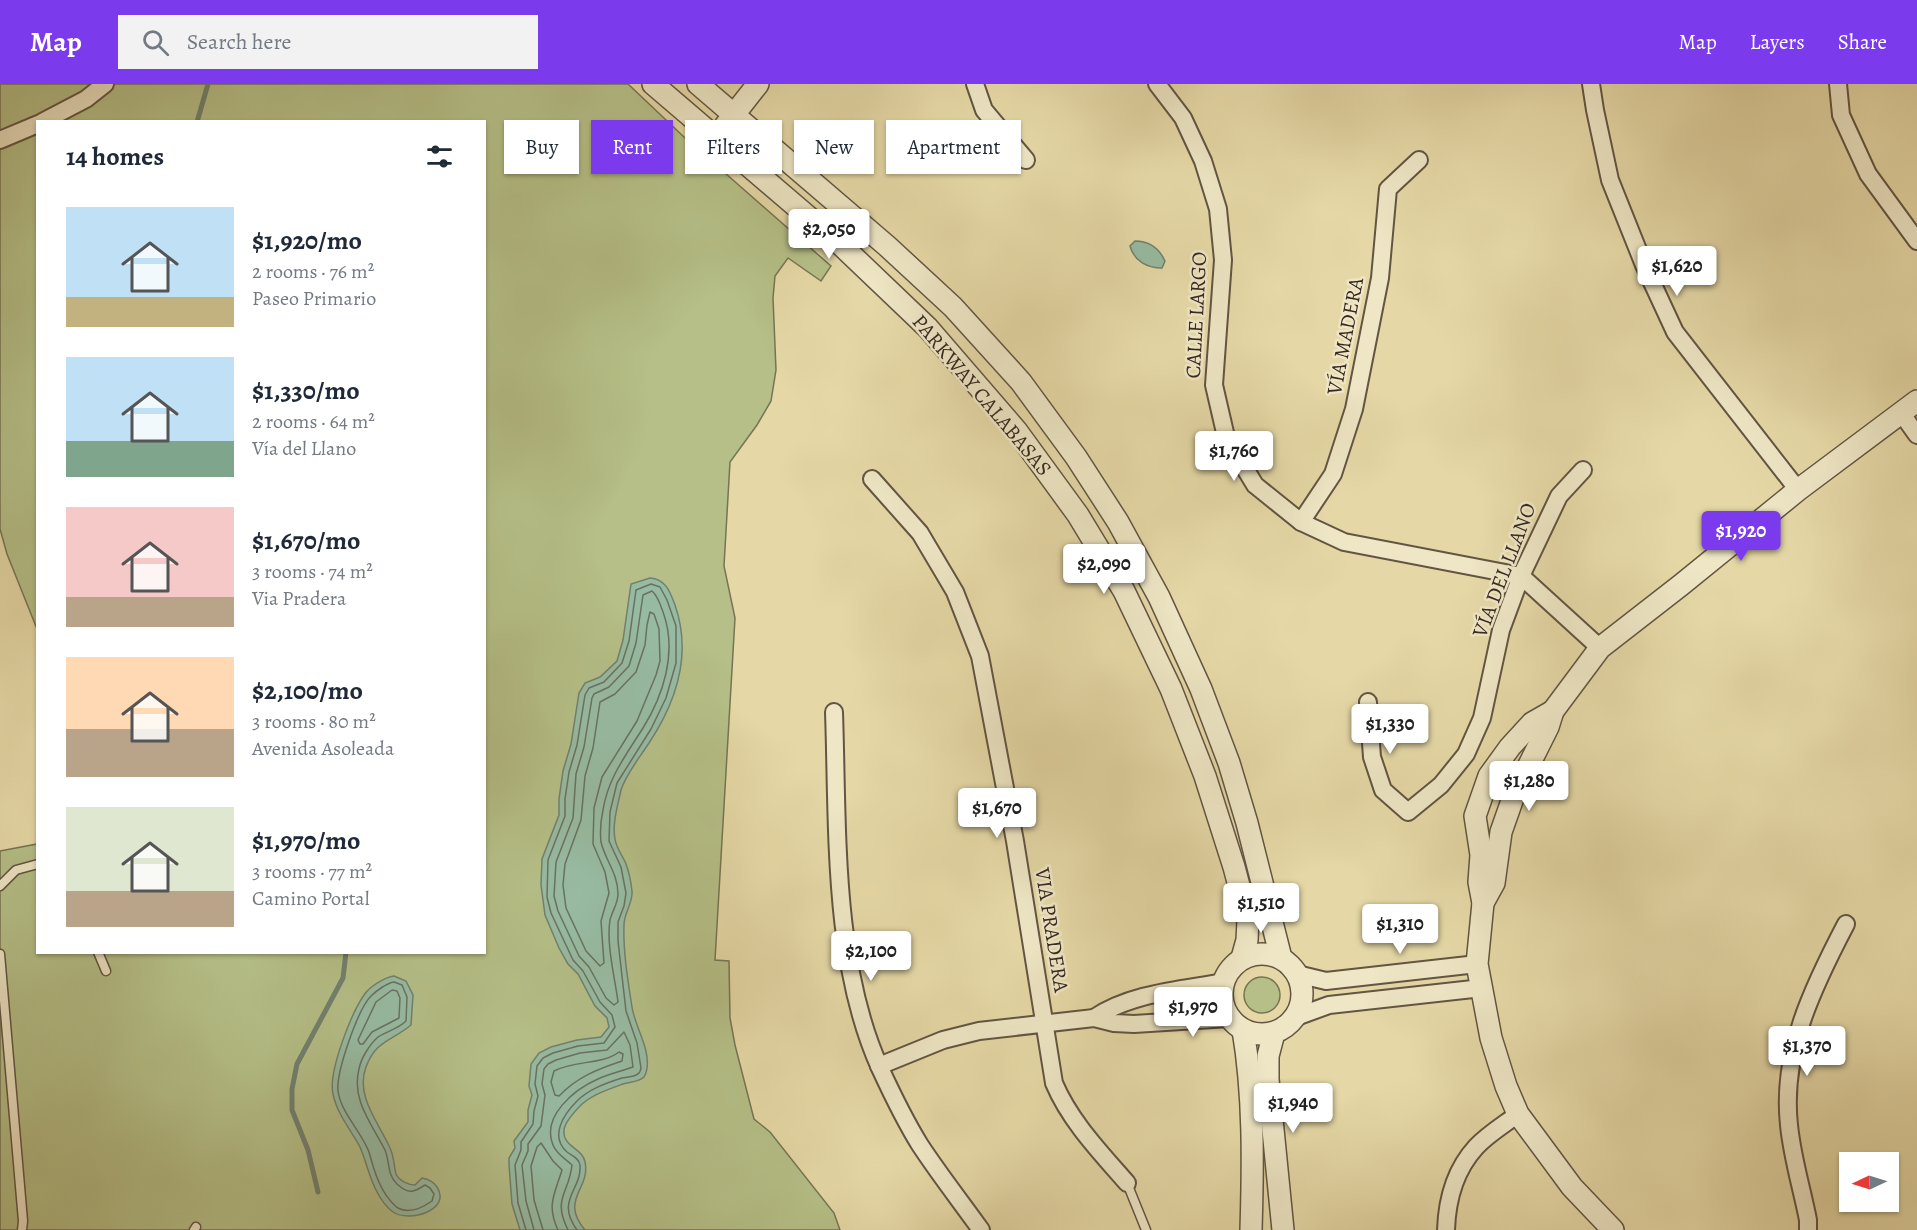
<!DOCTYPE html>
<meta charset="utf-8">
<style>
:root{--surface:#fff;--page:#f2f2f3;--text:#1f2937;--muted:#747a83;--accent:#7c3aed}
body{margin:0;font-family:Alegreya,serif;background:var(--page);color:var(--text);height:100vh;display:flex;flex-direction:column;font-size:22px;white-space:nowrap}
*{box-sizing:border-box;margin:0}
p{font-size:20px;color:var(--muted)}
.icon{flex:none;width:33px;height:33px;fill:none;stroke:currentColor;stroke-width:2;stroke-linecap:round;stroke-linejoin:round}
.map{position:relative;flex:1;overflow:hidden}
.side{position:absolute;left:36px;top:36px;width:450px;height:834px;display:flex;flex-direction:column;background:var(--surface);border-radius:0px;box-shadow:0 2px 4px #0004}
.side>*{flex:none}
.hud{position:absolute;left:504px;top:36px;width:570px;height:54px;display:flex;gap:12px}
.needle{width:39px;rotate:266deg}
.tools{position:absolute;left:1839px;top:1068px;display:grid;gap:12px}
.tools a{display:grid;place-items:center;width:60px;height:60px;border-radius:0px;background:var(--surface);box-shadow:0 2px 4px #0004;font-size:30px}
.price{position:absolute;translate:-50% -51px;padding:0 14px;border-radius:6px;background:#fff;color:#222;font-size:20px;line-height:39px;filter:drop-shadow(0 2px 3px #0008)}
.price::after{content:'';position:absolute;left:50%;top:36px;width:18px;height:14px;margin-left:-9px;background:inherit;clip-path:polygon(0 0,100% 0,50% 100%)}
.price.on{background:var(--accent);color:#fff}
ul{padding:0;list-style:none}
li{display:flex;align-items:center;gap:18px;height:150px;padding:0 30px}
li span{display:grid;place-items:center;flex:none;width:168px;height:120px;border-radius:0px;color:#555}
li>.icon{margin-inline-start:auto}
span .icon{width:72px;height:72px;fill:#fffc;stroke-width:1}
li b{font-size:26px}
h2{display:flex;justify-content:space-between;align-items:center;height:72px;padding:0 30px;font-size:26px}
.pill{padding:0 21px;border-radius:0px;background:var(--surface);box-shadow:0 2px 4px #0004;font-size:21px;line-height:54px}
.pill.on{background:var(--accent);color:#fff}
header{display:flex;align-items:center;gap:36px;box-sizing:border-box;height:84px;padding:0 30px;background:var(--accent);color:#fff}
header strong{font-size:28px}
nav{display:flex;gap:33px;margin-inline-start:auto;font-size:21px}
.search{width:420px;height:54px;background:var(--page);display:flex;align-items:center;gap:15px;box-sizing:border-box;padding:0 21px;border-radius:0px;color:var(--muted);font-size:22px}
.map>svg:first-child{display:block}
.green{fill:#b5bf87;stroke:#767454;stroke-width:1.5}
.water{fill:#97bba2;stroke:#71816f;stroke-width:1.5}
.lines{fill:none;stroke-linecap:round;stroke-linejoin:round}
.shore{stroke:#677262;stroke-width:1.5}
.stream{stroke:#71816f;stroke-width:5}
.service-casing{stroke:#625543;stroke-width:11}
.minor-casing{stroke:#625543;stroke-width:20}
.tertiary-casing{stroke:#625543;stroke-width:24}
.service{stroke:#eee6c5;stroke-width:8}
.minor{stroke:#eee6c5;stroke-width:16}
.tertiary{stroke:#eee6c5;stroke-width:21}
.labels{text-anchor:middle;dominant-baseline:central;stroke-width:5;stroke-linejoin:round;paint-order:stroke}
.street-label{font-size:21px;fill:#372922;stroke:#eee6c5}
</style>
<header>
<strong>Map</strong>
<div class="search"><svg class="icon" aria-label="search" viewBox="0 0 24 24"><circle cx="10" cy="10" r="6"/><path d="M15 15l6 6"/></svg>Search here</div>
<nav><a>Map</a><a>Layers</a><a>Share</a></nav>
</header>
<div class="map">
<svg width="1917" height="1146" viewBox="0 0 1917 1146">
<rect width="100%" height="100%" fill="#e5d8a6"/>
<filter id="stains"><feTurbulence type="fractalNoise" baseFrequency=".00333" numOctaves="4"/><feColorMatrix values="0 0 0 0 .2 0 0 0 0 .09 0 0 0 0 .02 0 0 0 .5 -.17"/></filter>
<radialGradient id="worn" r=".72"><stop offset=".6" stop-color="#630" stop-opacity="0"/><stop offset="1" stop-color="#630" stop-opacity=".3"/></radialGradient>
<!-- green -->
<g class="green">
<path d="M0,0H628L684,53L831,182L821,197L788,174L775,192L773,214L776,286L771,317L757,341L730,378L724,482L735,534L715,876L729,877L730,934L735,961L754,1035L770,1048L834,1129L840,1146H0V767L37,760L38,868H484V38H38L37,545L7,470L0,445Z"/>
<circle cx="1262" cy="911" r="18"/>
</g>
<!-- water -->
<g class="water">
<path d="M1135,157C1149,157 1159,164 1165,177L1162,184C1147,184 1134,177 1130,162Z"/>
<path d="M650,494C666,495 670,508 675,521C692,570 677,617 649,659C640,673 626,690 621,706C618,721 612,739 615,755C616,764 623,772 626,780C629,788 631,798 632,807C633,819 624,829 624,841C623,868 628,897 632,923C635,943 650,964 647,984C647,986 645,992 644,993C639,998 629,998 623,1000C609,1005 594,1010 582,1020C576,1026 565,1037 564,1046C562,1063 583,1064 585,1078C591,1105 559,1115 585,1146H520L512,1120L509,1081V1074L515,1064L514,1057L528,1038V1026L532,1011L529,1002L531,980L539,969L551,963L577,956L601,953L609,943L607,934L595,922L578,890L568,880L559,864L545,831L541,801L542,775L559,731V715L563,687L571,660L579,609L585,599L600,593L617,577L623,556L631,500Z"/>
<path d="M394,892L406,897L413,911L411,941C392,957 376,956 366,983C355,1012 379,1039 390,1064C394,1072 394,1083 396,1090C399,1097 409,1101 415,1101L422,1094C428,1095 433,1097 437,1103C452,1126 409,1139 393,1128C386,1123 380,1114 376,1106C369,1092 366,1077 360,1063C351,1046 337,1030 333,1010C328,988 351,930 364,911C369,903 385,893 394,892Z"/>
</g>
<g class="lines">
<!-- shore -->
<g class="shore">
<path d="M652,507C659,513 661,523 664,531C677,569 663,612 643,644C626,671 608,694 603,726C601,735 600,749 601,758C605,776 618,789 618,810C618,820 612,827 610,836C606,860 615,894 618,918L614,921L606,914L589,883L579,872L558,827L554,812L556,778L573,734L576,690L584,663L592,614L594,610L609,603L629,582L636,559L643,511Z"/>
<path d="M650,528L654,530L659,545L660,577L656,591L637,637L602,693L594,724L593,760L605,788L609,809L601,837L604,879L600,882L586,867L580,854L566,824L563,801L565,780L581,736L585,692L593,664L600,618L615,610L636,588L645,561L647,541Z"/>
<path d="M394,898L402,901L407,913L406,937C398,945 387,947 378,953C370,960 361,974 359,985C351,1016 372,1040 385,1066C390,1078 387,1091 397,1100C409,1111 414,1108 425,1101L430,1104L434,1110L432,1117C422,1124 409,1130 398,1124C393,1121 389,1115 386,1111C377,1098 373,1082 369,1068C361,1047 341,1029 338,1007C336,988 358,925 371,912C376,907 387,899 394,898Z"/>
<path d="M392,906L397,907L400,914L399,934L372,948L363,960H360L358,956L376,918Z"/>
<path d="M619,968L623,970L622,977C598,985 577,993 559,1012L555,1011L551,998L554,987C575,976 602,981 619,968Z"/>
<path d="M526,1146L518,1119L515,1081L521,1066V1058L533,1040L534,1027L538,1012L535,1000L537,982L543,974L553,969L578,962L604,959L615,943L612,931L600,918L583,887L573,876L551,829L547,813L548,776L565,732V715L569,688L577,661L585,611L589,604L604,598L622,579L629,557L636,506L651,500L660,503L667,516L676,542V579L666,614L651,645L617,699L610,728L609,757L621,783L626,809L624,822L618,838V857L626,927L637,959L641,984C640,988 640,989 636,991C632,993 627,993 622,994C606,999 589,1005 577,1017C564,1030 549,1052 567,1068C572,1072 579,1074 580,1081C582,1106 555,1116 577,1146"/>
<path d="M534,1146L526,1117L522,1081L528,1067V1060L541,1042L545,1011L542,1000L544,985L548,980L556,976L580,969L607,966L624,948L630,961L633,983C622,987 609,990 598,995C575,1005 541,1032 553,1061C557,1071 566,1075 572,1081C569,1110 552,1114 568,1146"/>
<path d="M543,1146L534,1116L531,1082L537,1063L541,1059L553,1077L562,1086C555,1109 546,1121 558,1146"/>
</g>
<!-- stream -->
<g class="stream">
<path d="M197,38L208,0"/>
<path d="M318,1108L308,1066L292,1026V1005L297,980L343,894L346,868"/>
</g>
<defs>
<g id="service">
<path d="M0,802L16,786L38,780"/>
<path d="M98,868L106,887"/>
<path d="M0,870L23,1137L22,1146"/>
<path d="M1127,1099L1146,1146"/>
<path d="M194,1146L196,1143"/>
</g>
<g id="minor">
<path d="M975,0L984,26L1026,76"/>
<path d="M1157,0L1183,34L1203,77L1218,125L1223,176L1214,301L1226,353L1255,401L1301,438L1344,458L1521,492L1600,564"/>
<path d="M1591,0L1595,26L1610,96L1644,181L1675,248L1798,406"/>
<path d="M1838,0L1841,31L1868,90L1917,157"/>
<path d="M42,38L86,15L105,0"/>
<path d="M0,56L38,40"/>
<path d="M1902,330L1917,351"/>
<path d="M872,395L920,449L955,508L980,572L1015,757L1054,999C1070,1037 1100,1068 1127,1099"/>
<path d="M1301,438L1333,390L1354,325L1380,194L1388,105L1419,76"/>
<path d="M1368,618L1372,673L1383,706L1408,728L1441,701L1466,670L1482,634L1501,546L1521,492L1559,412L1583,386"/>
<path d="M834,628C838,743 832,878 880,984C892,1010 905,1037 920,1061C939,1090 961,1118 981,1146"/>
<path d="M1297,890L1326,897L1477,880"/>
<path d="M1296,933L1329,921L1482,904"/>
<path d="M1094,934C1131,909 1180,906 1224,898"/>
<path d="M879,982L943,956L979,947L1094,934L1114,939L1134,940L1229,934"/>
<path d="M1446,1146C1447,1115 1455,1086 1476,1063C1488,1050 1505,1040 1518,1030"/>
<path d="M1808,1146V1136C1802,1105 1792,1073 1789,1041C1781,968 1813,903 1846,840"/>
</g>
<g id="tertiary">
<path d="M653,0L840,160L928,244L1016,346L1078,431L1124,507L1171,605L1205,692L1234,783L1248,836L1247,856L1242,874"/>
<path d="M698,0L887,162L953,223L1021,298L1076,373L1118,438L1159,513L1201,605L1229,679L1247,739L1281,874"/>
<path d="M725,42L758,0"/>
<path d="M1553,627L1532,639L1510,663L1489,692L1475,732L1481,771L1479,798L1483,819L1477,880L1491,954L1506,1002L1518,1030L1572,1103L1613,1146"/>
<path d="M1483,819L1494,799L1501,748L1514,711L1548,643L1553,627L1600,564L1681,501L1798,406L1917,317"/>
<circle cx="1262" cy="910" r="40"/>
<path d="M1243,946C1254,1011 1253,1080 1251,1146"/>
<path d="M1274,949L1268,972V995L1283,1146"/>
</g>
</defs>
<!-- service casing -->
<use href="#service" class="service-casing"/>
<!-- minor casing -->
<use href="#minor" class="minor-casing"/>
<!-- tertiary casing -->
<use href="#tertiary" class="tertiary-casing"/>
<!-- service -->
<use href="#service" class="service"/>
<!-- minor -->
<use href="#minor" class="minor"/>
<!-- tertiary -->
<use href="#tertiary" class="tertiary"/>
</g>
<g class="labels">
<!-- street labels -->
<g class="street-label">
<text transform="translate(1196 231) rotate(-87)">CALLE LARGO</text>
<text transform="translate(1345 252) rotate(-79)">VÍA MADERA</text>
<text transform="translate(982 311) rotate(50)">PARKWAY CALABASAS</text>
<text transform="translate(1504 486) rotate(-69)">VÍA DEL LLANO</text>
<text transform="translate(1052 846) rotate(81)">VIA PRADERA</text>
</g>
</g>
<rect width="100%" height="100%" filter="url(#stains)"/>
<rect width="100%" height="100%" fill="url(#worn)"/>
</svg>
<div class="tools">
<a><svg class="needle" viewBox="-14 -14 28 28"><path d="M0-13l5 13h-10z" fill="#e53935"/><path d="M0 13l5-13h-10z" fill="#747a83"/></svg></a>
</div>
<b class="price" style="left:829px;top:176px">$2,050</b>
<b class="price" style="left:1677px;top:213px">$1,620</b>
<b class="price" style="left:1234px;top:398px">$1,760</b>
<b class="price on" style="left:1741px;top:478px">$1,920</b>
<b class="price" style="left:1104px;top:511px">$2,090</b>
<b class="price" style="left:1390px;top:671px">$1,330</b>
<b class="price" style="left:1529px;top:728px">$1,280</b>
<b class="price" style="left:997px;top:755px">$1,670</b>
<b class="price" style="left:1261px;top:850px">$1,510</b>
<b class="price" style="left:1400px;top:871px">$1,310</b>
<b class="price" style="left:871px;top:898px">$2,100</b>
<b class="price" style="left:1193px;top:954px">$1,970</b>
<b class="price" style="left:1807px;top:993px">$1,370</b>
<b class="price" style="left:1293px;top:1050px">$1,940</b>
<div class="hud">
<a class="pill">Buy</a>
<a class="pill on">Rent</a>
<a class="pill">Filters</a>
<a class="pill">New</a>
<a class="pill">Apartment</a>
</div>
<section class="side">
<h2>14 homes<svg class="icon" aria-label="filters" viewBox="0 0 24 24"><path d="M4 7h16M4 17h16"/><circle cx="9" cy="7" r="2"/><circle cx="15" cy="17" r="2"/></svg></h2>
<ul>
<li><span style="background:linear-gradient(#bfe0f5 75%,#c2b280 0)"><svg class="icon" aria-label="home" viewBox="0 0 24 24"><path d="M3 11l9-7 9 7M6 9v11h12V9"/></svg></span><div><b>$1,920/mo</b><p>2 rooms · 76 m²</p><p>Paseo Primario</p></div></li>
<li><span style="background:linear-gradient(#bfe0f5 70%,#7fa58c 0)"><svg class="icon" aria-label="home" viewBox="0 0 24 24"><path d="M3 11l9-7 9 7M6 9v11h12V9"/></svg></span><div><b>$1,330/mo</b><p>2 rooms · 64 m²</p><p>Vía del Llano</p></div></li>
<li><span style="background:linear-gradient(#f6c9c9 75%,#b9a48a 0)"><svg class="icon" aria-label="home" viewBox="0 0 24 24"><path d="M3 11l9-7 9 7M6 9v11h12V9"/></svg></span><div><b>$1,670/mo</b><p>3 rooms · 74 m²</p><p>Via Pradera</p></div></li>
<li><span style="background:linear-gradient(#ffd9b3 60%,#b9a48a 0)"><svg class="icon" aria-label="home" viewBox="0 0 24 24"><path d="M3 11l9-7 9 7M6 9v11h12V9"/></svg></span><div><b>$2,100/mo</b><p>3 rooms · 80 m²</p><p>Avenida Asoleada</p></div></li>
<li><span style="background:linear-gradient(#dfe7d0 70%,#b9a48a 0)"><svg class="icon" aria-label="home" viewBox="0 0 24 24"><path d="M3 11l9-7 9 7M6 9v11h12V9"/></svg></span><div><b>$1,970/mo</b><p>3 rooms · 77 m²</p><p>Camino Portal</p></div></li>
</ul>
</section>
</div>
